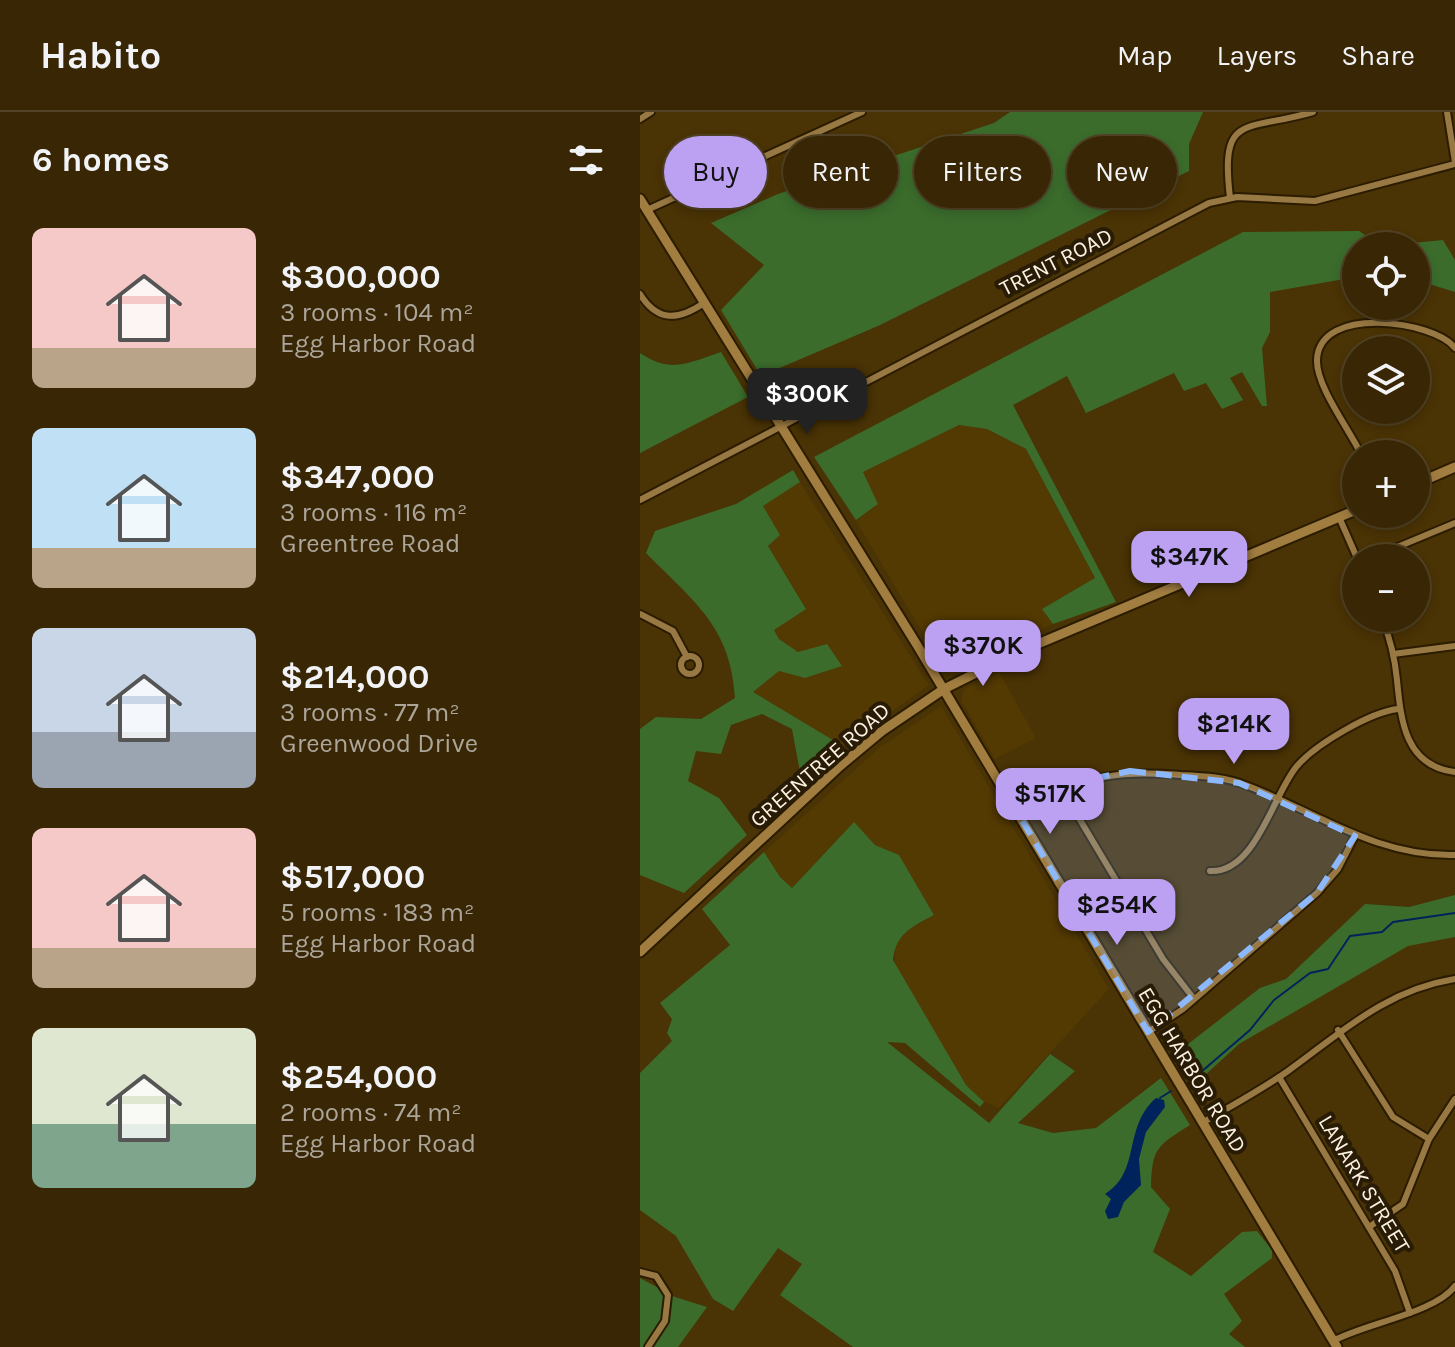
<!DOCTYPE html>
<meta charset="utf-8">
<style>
:root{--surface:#382604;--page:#3f2e0e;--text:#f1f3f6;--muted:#aba59a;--line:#524326;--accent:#bca0f2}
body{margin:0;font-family:Karla,sans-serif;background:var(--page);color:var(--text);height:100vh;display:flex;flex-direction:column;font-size:30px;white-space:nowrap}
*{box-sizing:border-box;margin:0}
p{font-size:26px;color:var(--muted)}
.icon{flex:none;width:44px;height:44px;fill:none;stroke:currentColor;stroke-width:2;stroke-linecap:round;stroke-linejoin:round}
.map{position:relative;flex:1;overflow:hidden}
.side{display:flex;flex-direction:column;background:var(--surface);width:640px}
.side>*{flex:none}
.hud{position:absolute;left:24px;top:24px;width:670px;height:72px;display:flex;gap:16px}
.buttons{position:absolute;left:702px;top:120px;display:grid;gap:16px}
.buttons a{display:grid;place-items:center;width:88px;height:88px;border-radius:50%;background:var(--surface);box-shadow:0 4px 12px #0003,0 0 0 2px var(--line);font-size:40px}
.price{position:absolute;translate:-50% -68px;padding:0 18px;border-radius:16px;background:var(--accent);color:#111;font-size:26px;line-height:52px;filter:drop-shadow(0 2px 4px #0008)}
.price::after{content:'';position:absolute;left:50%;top:48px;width:24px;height:18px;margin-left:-12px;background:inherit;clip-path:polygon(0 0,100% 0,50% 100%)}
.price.active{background:#222;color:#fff}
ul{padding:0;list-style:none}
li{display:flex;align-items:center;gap:24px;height:200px;padding:0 32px}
li span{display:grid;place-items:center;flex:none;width:224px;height:160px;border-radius:12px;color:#555}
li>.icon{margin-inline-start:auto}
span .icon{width:96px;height:96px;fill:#fffc;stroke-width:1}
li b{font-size:34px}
h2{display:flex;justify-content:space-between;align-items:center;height:96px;padding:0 32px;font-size:34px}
.pill{padding:0 28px;border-radius:36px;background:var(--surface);box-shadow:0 4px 12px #0003,0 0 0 2px var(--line);font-size:28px;line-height:72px}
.pill.active{background:var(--accent);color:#111}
header{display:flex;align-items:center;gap:48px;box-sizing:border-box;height:112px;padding:0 40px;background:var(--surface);border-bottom:2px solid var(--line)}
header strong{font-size:38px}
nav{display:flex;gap:44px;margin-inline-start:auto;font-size:28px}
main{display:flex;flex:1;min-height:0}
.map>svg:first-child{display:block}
.built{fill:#533902}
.green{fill:#3b6c2c}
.water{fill:#00235b}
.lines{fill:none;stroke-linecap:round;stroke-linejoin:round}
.stream{stroke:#00235b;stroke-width:2}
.street-casing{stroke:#2b1c00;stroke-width:10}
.secondary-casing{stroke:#2b1c00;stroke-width:13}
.street{stroke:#997943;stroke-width:6}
.secondary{stroke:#a17d40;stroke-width:9}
.marked{fill:#8db9fc;fill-opacity:0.2;stroke:#8db9fc;stroke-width:6;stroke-dasharray:16 10;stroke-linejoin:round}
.labels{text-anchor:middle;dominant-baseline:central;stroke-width:8;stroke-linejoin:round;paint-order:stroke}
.street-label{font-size:22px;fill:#fdf2e2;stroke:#291c06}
</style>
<header>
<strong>Habito</strong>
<nav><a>Map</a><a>Layers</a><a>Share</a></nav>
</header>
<main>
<section class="side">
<h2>6 homes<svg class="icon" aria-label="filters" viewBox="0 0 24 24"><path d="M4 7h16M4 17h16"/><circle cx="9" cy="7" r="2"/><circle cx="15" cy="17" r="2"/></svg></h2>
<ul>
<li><span style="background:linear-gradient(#f6c9c9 75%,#b9a48a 0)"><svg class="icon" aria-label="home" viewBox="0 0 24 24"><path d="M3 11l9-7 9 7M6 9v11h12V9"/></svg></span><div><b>$300,000</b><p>3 rooms · 104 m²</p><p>Egg Harbor Road</p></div></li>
<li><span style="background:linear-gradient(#bfe0f5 75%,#b9a48a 0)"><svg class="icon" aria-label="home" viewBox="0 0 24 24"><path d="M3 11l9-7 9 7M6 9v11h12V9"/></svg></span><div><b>$347,000</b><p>3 rooms · 116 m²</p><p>Greentree Road</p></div></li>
<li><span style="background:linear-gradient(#c9d6e8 65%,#9aa5b1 0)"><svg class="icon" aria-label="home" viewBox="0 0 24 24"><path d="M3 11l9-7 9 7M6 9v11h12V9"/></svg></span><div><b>$214,000</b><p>3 rooms · 77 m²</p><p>Greenwood Drive</p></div></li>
<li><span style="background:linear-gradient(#f6c9c9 75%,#b9a48a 0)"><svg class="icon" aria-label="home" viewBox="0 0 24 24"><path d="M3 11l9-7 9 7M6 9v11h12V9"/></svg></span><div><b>$517,000</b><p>5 rooms · 183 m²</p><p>Egg Harbor Road</p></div></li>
<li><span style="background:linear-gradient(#dfe7d0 60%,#7fa58c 0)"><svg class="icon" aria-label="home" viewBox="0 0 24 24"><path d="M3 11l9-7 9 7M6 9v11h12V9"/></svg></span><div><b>$254,000</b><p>2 rooms · 74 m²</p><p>Egg Harbor Road</p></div></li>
</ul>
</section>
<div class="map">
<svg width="815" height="1235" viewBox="0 0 815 1235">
<rect width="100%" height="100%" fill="#4a3305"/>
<!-- built -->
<g class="built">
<path d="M319,313L347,317L386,337L455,467L402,497L413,512L312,562L306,560L216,409L238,392L223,360Z"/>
<path d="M160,370L289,573L203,634L112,580L139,558L165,566L158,540L139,527L134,517L166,496L128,434L123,393Z"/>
<path d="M359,560L396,626L355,647L321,588L324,577Z"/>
<path d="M301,594L469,877L359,996L344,990L326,973L255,856V833L263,821L294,803L259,743L235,733L213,711L152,776L140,765L124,740L239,636Z"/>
</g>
<!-- green -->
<g class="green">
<path d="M370,0H563L549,32V59L238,214L121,264L81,198L124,153L71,111L138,82L354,11Z"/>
<path d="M719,119L741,134H716V165L630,180V220L622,236L627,294H622L602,260L590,266L603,288L582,297L566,271L544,279L534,261L446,301L427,264L373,293L476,490L413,512L402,497L455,466L386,337L347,317L319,313L223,360L238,392L216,408L174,345L603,120Z"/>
<path d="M803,128L815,148V180L776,168V134H742Z"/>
<path d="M81,240L108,285L0,341V241C31,262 48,251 81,240Z"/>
<path d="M153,358L160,370L123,394L140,423L128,434L166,497L134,518L139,527L158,540L187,532L202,554L165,566L139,559L113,580L203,634L162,671L152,617L122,602L91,613L81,642L56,639L48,669L79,686L107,723L44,781L0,763V617L16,605L61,607L95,586C91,514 53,489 6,441L15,419L96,392Z"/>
<path d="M214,710L235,733L259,743L294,803C272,815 256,821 253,848L326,973L344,990L340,995L265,931L247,930L349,1011L410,942L435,959L378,1011L413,1021L456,1016L521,966L550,1013C517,1034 512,1036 511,1075L530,1097L513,1140L551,1164L602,1120L617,1119L632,1138V1146L584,1182L602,1209L589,1222L605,1235H213L140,1183L162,1152L138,1136L93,1199L73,1187L36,1124L0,1098V961L32,929L27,921L32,907L20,891L90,833L62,797L124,740L140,765L152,776Z"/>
<path d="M815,783V825L768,834L599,932L552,975L534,943L620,876L646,867L725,792L769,795Z"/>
<path d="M0,1166L35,1185L67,1195L38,1235H0Z"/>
</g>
<!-- water -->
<path class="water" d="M516,986L524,988L525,995L506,1020L499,1047L501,1073L484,1090L478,1105L468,1107L465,1099L471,1087L465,1082C502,1059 482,1016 516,986Z"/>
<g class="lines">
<!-- stream -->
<g class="stream">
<path d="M547,972L610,918L634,888L670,861L688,857L710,824L742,820L753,810L815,801"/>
<path d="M520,986L531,979"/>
</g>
<defs>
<g id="street">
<path d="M807,0L815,50"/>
<path d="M0,7L11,0"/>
<path d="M590,86C580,0 604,20 673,0"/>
<path d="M7,98L222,0"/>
<path d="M0,182C18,211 39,208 64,191"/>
<path d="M721,342C709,317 676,274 677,248C679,192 795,209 815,236"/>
<path d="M0,388L569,91L597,85L675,89L815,52"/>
<path d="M699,405L717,446"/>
<path d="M731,446L815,411"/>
<path d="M0,502L33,519L47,545"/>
<path d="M742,506C750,526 755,547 757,568C761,609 765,654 815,660"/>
<path d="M753,542L815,534"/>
<circle cx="50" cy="553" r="9"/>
<path d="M424,681L523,847L554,887"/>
<path d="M380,705C441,664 469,658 541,663C564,664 587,665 608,674C678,701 737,745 815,743"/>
<path d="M570,759C616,761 633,682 657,654C675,633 730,600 758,597"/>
<path d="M698,918L753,1005L789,1027"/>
<path d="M508,920L543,897L677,781L698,757L715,724"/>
<path d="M639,965L755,1159L770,1201"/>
<path d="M562,1011C591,994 621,978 648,959C702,920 746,878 815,867"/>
<path d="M729,1115L763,1092L789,1027L815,987"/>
<path d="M0,1160L16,1164L28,1183L25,1209L8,1235"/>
<path d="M693,1229C726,1211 795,1201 815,1174"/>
</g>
<g id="secondary">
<path d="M0,87L277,533L697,1235"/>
<path d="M776,372L815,355"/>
<path d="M0,840L200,654L242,619L304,577L374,542L716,398"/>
</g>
</defs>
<!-- street casing -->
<use href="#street" class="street-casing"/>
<!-- secondary casing -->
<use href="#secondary" class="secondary-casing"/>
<!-- street -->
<use href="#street" class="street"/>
<!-- secondary -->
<use href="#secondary" class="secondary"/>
</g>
<!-- marked area -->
<path class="marked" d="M490,659L599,671L715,724L677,781L508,920L380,705L451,667Z"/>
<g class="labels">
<!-- street labels -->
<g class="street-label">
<text transform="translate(416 150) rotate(-27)">TRENT ROAD</text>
<text transform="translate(180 653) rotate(-41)">GREENTREE ROAD</text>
<text transform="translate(552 958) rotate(59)">EGG HARBOR ROAD</text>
<text transform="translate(724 1072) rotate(59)">LANARK STREET</text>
</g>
</g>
</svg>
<div class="buttons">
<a><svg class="icon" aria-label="locate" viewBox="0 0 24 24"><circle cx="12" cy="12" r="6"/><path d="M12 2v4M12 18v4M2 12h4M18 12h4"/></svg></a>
<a><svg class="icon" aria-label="layers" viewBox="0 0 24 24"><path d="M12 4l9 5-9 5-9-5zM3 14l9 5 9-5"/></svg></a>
<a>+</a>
<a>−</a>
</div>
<b class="price active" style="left:167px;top:324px">$300K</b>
<b class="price" style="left:549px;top:487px">$347K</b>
<b class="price" style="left:343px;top:576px">$370K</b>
<b class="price" style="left:594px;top:654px">$214K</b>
<b class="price" style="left:410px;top:724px">$517K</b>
<b class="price" style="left:477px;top:835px">$254K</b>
<div class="hud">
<a class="pill active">Buy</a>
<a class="pill">Rent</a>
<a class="pill">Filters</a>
<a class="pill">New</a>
</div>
</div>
</main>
